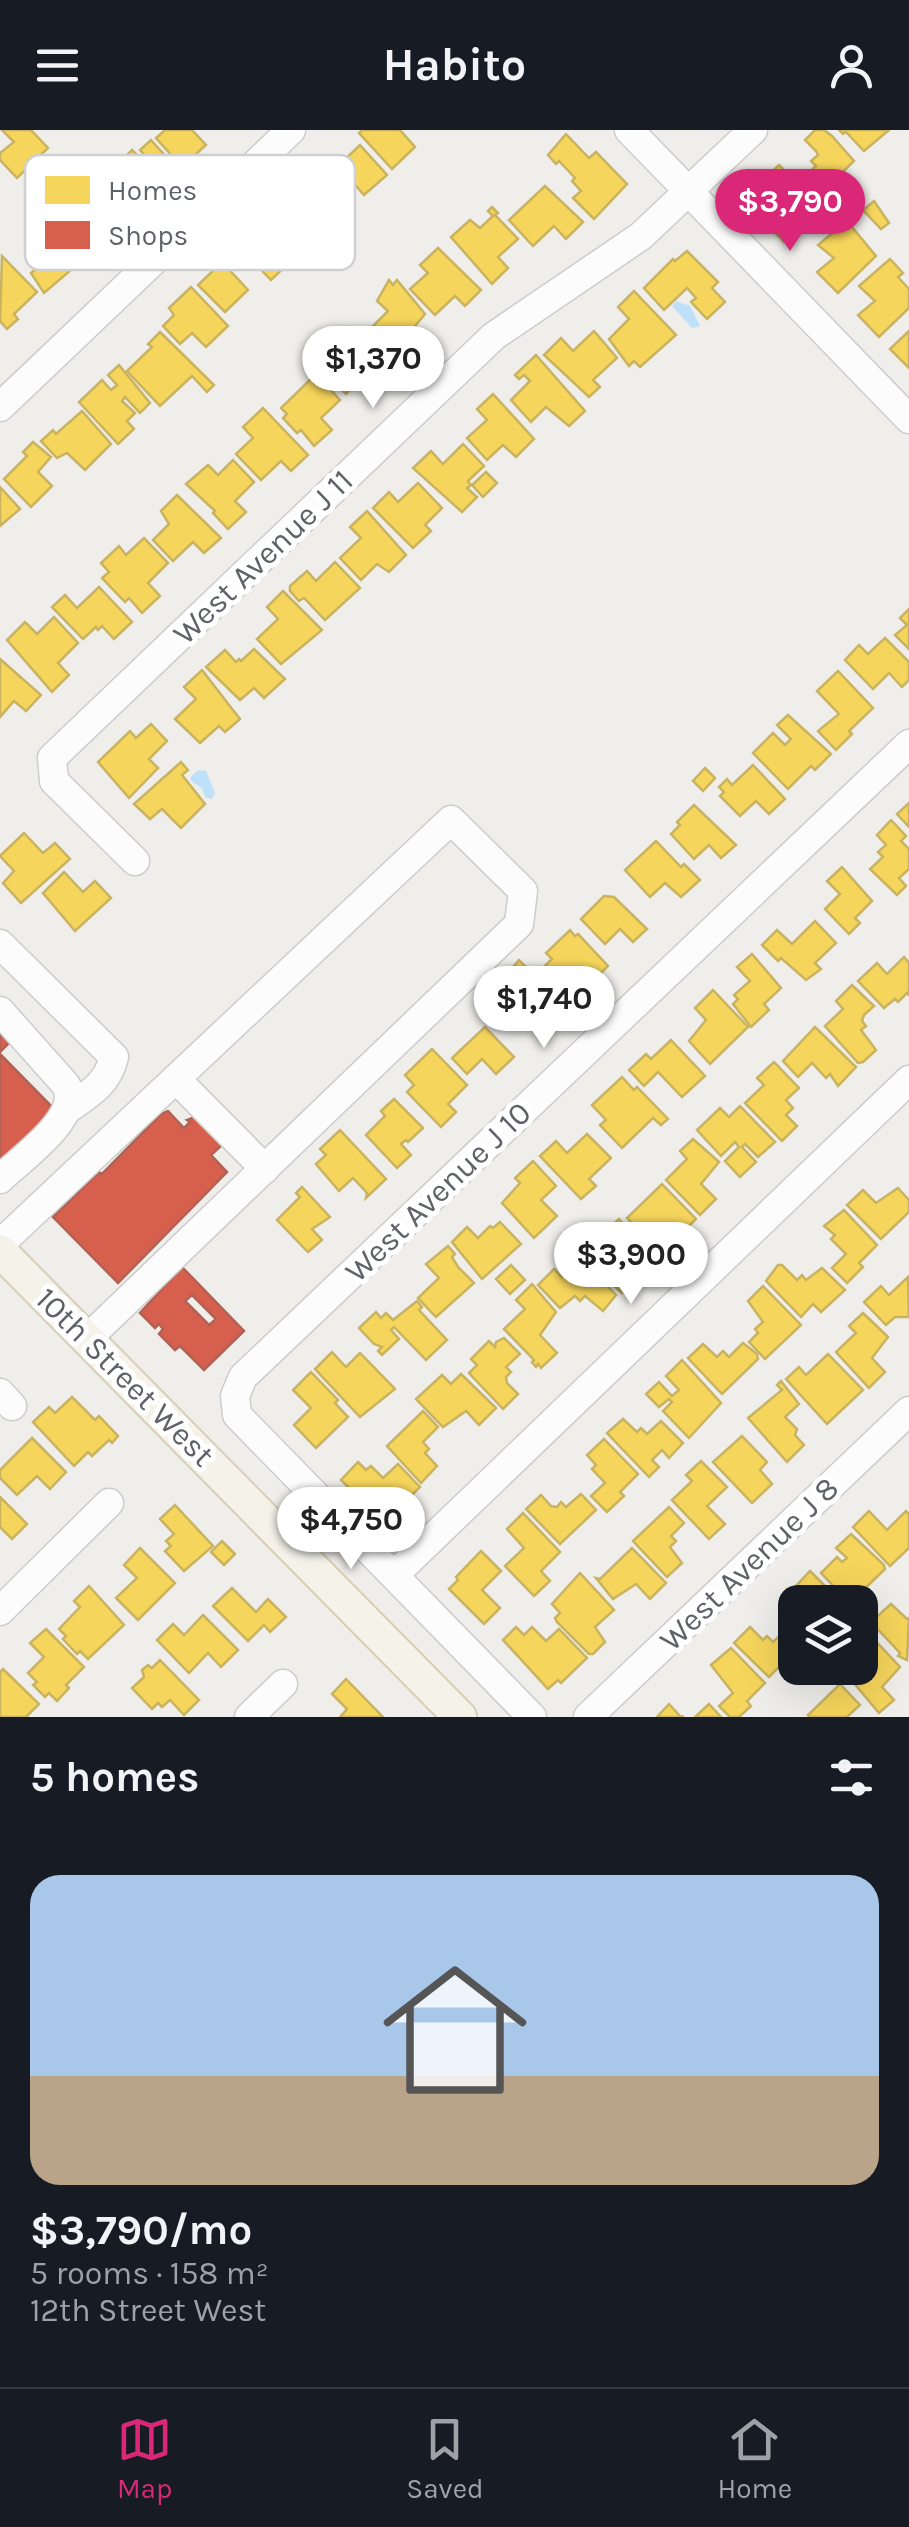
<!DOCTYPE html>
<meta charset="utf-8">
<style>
:root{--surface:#171b24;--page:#20242c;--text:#f1f3f6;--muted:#9ea1a6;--line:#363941;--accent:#db2777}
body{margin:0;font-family:Karla,sans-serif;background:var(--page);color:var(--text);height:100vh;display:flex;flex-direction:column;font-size:38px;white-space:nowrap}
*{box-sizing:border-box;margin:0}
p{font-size:32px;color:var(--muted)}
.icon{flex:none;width:55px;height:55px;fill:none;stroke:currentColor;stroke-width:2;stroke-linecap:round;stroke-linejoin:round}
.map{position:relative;height:1587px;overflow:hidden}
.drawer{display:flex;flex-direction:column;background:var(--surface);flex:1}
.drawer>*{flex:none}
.fabs{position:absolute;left:778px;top:1455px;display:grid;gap:20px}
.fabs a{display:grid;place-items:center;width:100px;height:100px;border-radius:20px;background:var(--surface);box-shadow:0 10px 40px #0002;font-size:50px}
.price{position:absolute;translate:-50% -85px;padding:0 22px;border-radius:35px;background:#fff;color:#222;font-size:32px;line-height:65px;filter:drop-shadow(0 2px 5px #0008)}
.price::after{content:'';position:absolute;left:50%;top:60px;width:30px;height:22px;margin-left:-15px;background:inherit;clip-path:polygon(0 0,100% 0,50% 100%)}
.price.current{background:var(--accent);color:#fff}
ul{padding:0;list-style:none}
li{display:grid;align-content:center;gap:20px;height:530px;padding:0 30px}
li+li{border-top:2px solid var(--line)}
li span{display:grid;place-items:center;height:310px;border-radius:30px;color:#555}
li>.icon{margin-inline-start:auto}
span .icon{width:180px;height:180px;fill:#fffc;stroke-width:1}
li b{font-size:42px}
h2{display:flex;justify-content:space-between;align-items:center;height:120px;padding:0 30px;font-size:42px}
header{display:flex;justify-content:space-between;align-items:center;height:130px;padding:0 30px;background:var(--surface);font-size:45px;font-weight:700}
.dock{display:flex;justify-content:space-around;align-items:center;height:140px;border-top:2px solid var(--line);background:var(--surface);font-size:28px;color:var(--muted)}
.dock a{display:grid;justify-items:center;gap:5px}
.dock .current{color:var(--accent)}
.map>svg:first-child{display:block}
.water{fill:#bfe0f9}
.homes{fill:#f6d55c;stroke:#c9b360;stroke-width:2.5}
.shops{fill:#d6604d;stroke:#b26155;stroke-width:2.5;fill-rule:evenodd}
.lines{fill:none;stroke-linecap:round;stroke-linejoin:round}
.minor-casing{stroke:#cbcccc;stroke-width:31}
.major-casing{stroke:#d7ceb8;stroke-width:36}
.minor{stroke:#fdfcfc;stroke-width:28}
.major{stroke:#f4f2e9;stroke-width:32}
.labels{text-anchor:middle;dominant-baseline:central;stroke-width:10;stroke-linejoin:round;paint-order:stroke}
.street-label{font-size:32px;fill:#5f6368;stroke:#fff}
.key{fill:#fff;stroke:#cfd0d2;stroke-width:2.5}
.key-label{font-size:28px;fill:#5f6368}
</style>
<header><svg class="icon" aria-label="menu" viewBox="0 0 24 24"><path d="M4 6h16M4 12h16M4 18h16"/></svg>Habito<svg class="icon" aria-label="person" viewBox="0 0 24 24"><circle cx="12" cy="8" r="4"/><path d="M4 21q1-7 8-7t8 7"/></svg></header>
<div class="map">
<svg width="909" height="1587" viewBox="0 0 909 1587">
<rect width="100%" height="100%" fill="#efeeea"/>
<!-- water -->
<g class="water">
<path d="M676,171L690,176L700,196L692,198L672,176Z"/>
<path d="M198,640L206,641L215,663L212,669L205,667L202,658L192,652L190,648Z"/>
</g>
<!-- homes -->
<g class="homes">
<path d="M2,0H31L48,18L17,48L0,30V23L14,12Z"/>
<path d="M165,0H192L206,15L182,37L156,8Z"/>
<path d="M362,0H400L415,17L392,39L359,3Z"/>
<path d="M815,0H824L832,6L854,31L818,66L802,49L816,36L811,31L818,25L816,21L805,10Z"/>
<path d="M839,0H889L864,21L846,2L843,4Z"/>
<path d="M566,4L589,28L596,22L627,54L594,89L573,68L581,61L572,51L575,48L559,31L556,34L548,25Z"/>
<path d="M151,10L168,29L157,39L140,20Z"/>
<path d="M360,15L387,45L364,65L351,50L338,61L322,43L332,34L336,38Z"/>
<path d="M132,20L162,50L137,73L141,77L129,88L98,54Z"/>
<path d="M779,35L800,56L791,65L798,71L787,81L801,95L784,112L749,75L764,61L758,55Z"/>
<path d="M545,56L583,92L566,109L554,96L533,116L509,90Z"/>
<path d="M874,71L889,93L881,99L863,80Z"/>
<path d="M492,77L498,83L495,85L518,109L498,127L508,138L492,154L451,107L470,90L480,98L493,86L488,81Z"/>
<path d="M273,84L289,101L277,112L293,129L271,150L243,121L267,98L263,94Z"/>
<path d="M847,91L876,126L838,163L817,142L834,128L818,115Z"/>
<path d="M58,101L84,129L44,163L31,143L42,133L33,123Z"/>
<path d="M438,118L481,160L465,176L455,166L435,185L410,159L428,143L420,135Z"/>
<path d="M687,121L718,152L712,158L725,172L707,189L691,172L696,168L687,158L664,180L644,158L673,129L675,131Z"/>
<path d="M2,126L37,162L14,184L18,189L7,199L0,191Z"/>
<path d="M890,129L903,143L898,147L909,159V178L879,207L858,185L875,171L859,156Z"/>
<path d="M222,132L248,160L225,182L198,155Z"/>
<path d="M389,150L393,155L397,150L425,184L411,201L422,213L406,230L373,196L388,181L377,171Z"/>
<path d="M191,157L228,196L206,217L192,203L180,214L163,196L174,185L169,178Z"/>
<path d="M634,161L676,205L640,237L634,231L629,236L609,209L629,189L618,177Z"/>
<path d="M347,197L393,242L376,258L364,244L346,264L324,241L338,228L328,215Z"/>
<path d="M594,201L617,228L593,250L600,257L589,267L544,225L561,208L573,221Z"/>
<path d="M909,201V238L890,219Z"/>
<path d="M160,202L214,255L207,262L192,246L160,276L127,241L152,217L148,214Z"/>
<path d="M536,225L585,281L569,296L546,277L531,292L511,270L530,251L524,245L519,249L515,245Z"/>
<path d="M119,235L150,273L140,283L125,267L122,271L135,283L127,291L134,299L118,314L79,272L102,250L111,260L117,255L108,245Z"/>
<path d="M316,244L340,270L321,288L332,300L314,316L301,300L297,303L283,288L287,284L281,278Z"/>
<path d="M493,264L534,309L516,327L503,315L487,330L467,308L487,290L477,279Z"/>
<path d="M263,278L308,325L291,341L281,331L261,350L236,324L253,308L243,297Z"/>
<path d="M82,281L111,314L85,340L67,323L57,328L41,311L53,300L56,304Z"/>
<path d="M33,312L51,327L38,342L52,356L31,377L4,349L27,326L23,322Z"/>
<path d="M463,314L484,336L468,351L471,355L467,358L477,367L462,382L413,338L431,321L443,334Z"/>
<path d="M233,330L254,352L235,371L246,382L228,399L213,383L215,381L186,354L208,335L218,345Z"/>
<path d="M486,342L497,353L483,367L472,355Z"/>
<path d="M418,353L442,378L425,395L431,401L413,418L373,378L389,362L398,372Z"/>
<path d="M0,357L20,379L0,396Z"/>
<path d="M177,365L221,408L204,423L193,412L173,431L153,410L169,394L161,381Z"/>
<path d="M367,381L406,425L389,442L377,434L361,450L340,428L361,408L350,397Z"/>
<path d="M144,408L168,433L148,453L160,466L142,483L129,468L125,472L102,448L109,442L101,433L119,416L126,425Z"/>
<path d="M335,432L360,458L325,490L304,468L299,471L290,461V456L307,441L316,451Z"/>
<path d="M99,457L132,492L114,509L102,496L98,500L96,497L83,509L52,477L65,465L77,478Z"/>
<path d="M283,461L322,500L281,534L257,509L278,489L267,477Z"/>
<path d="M909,479V519L895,505L907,495L900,488Z"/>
<path d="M54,487L78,513L58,533L69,545L52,562L7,510L25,492L37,504Z"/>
<path d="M885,508L909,532V550L902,557L889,543L873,559L845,530L859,515L868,524Z"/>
<path d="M254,519L285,549L264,568L254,558L240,570L206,537L225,520L236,532L239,529L241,531Z"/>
<path d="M0,529L41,565L26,581L14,571L0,587Z"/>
<path d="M202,540L240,589L225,602L219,596L200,613L175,589L196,569L184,557Z"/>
<path d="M838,541L873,578L849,601L852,604L836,620L818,601L839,584L817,561Z"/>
<path d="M788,585L831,624L815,640L811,636L788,659L753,623L773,603L785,615L791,609L777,595Z"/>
<path d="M151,594L167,611L149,629L158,638L129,668L98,632L130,601L136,608Z"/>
<path d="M181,632L188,640L182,645L205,674L181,698L162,679L150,689L134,674Z"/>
<path d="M753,635L785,669L769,684L756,671L740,686L720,666L724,662L719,657L727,649L732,655Z"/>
<path d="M705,638L715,648L703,661L693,651Z"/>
<path d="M909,673V697L897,684Z"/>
<path d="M694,675L736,715L721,728L709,715L694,729L671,704L680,695L677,692Z"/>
<path d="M891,690L906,706L901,711L909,719V739L899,748L906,756L897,765L870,739L883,727L878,722L886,715L877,705Z"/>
<path d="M24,703L43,723L55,713L70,729L21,773L3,753L14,741L0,726Z"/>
<path d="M656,711L681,737L684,734L700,750L681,767L665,753L650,767L625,740Z"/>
<path d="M842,737L872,771L855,788L860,793L849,804L825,779L840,764L827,751Z"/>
<path d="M64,742L83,762L95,751L111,768L75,801L43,763Z"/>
<path d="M604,766L614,767L647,799L633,812L620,799L605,814L581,789Z"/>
<path d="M815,791L836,813L815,833L821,839L806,850L781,828L778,831L762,815L777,800L792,814Z"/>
<path d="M570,800L575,806L578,804L608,836L595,849L587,841L582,846L577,841L561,857L543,838L552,829L546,823Z"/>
<path d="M752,824L781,858L764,874L769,880L751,897L733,874L738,869L734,865L750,851L737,837Z"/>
<path d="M904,827L909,833V865L907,863L898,872L895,869L884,878L858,851L877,833L887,844Z"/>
<path d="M519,830L566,878L548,895L534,881L521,894L491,863Z"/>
<path d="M852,855L874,876L864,885L862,891L866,896L861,900L876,920L863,932L858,933L825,896L843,879L836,871Z"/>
<path d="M713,860L748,897L710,934L689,911L706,890L695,878Z"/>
<path d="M485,897L514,927L496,944L482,929L467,944L452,928Z"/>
<path d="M815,897L856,937L838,956L830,944L826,948L812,933L798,947L783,931Z"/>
<path d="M671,910L705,946L682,967L658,942L644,956L629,940L646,924L651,929Z"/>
<path d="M432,919L467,955L448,974L456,982L441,997L407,962L414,955L405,945Z"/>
<path d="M774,932L799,958L786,970L793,978L786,985L797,996L782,1011L745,973L764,955L757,948Z"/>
<path d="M622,947L634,960L637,957L668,989L661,995L653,988L622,1018L600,995L606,990L592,975Z"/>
<path d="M394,969L423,998L408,1012L406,1010L401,1014L411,1025L397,1038L366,1005L385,986L381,981Z"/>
<path d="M740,976L775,1012L758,1027L745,1014L742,1017L756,1032L740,1047L725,1031L739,1017L735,1012L721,1026L697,1000L720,978L729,987Z"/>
<path d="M340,1000L386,1049L366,1068L367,1063L353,1048L339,1061L316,1034L326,1025L320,1019Z"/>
<path d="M587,1004L611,1028L589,1049L596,1056L581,1069L540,1026L556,1011L567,1023Z"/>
<path d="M693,1009L719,1032L701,1054L716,1069L700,1085L666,1050L687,1029L680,1021Z"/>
<path d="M533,1031L556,1056L541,1070L557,1086L534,1108L502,1073L520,1053L515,1048Z"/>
<path d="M662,1054L696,1089L682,1103L672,1093L668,1097L671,1101L655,1117L627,1088Z"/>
<path d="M302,1057L330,1087L312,1099L322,1110L308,1122L277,1090L300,1067L296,1063Z"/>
<path d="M898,1058L909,1070V1082L881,1109L847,1075L863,1060L876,1073Z"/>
<path d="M844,1080L877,1115L859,1133L863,1137L847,1153L832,1138L846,1124L831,1109L835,1105L824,1096Z"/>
<path d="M619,1089L634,1105L619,1119L634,1134L630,1137L642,1146L622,1163L606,1149L580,1116L598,1099L603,1104Z"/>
<path d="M500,1092L521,1114L482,1149L452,1112L467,1097L478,1108L490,1096L493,1098Z"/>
<path d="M448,1116L455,1124L452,1127L458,1137L474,1153L436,1187L418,1168L439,1148L426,1134Z"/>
<path d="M582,1129L616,1165L603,1181L585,1166L580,1171L575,1166L560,1178L538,1155L554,1139L562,1147Z"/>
<path d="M511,1135L525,1150L510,1164L496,1149Z"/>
<path d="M778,1135H782L797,1150L802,1145L806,1150L822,1138L845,1160L821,1182L813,1174L801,1187L766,1151Z"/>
<path d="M908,1147L909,1187H895L886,1195L864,1172L881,1156L889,1165Z"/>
<path d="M532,1154L556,1182L540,1205L557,1223L541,1238L538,1234L536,1237L532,1232L534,1230L504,1199L525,1179L516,1170Z"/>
<path d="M763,1156L801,1195L765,1229L749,1212L758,1203L755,1199L763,1192L748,1171Z"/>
<path d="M417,1171L422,1177L419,1180L447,1210L426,1230L394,1197L391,1200L399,1209L382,1225L378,1221L382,1217L374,1214L359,1198L376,1182L381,1188L386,1183L393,1190Z"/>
<path d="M863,1183L888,1207L872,1228L885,1242L869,1258L836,1222L856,1203L849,1196Z"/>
<path d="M504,1208L520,1224L506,1237L511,1242L506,1247L507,1253L518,1264L503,1279L469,1243L477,1235L471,1229L489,1211L495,1217L496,1212Z"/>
<path d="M743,1213L757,1224L758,1229L722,1264L688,1228L703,1214L717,1227L723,1221L729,1227Z"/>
<path d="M332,1222L346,1237L360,1223L395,1259L360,1287L315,1239Z"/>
<path d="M828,1224L863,1260L827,1294L786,1249L799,1237L806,1245Z"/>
<path d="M682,1230L721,1273L689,1308L663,1281L672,1272L669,1269L659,1277L646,1264L659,1252L672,1266L679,1260L666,1246Z"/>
<path d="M311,1242L338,1270L335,1273L348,1287L316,1318L294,1295L311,1278L293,1260Z"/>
<path d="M461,1244L496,1278L479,1295L466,1281L443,1297L416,1269L442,1245L451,1254Z"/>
<path d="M781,1251L799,1274L785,1287L797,1299L795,1305L804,1315L787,1332L748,1288L782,1260L777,1255Z"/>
<path d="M72,1267L95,1290L99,1286L118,1306L112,1313L109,1310L92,1326L88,1322L74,1336L33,1292L49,1277L55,1283Z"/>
<path d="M423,1281L438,1297L423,1312L429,1319L425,1323L437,1336L421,1353L387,1316Z"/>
<path d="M623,1289L637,1302L641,1298L647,1304L661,1291L683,1313L669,1328L662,1320L652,1330L659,1337L649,1347L607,1303Z"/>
<path d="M742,1306L767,1332L760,1340L772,1354L752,1373L713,1332Z"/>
<path d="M32,1308L66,1342L50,1359L37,1346L17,1365L0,1348V1340Z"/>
<path d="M604,1309L638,1344L620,1362L624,1366L607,1382L591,1366L605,1353L592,1339L596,1335L587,1325Z"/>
<path d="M701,1331L727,1357L707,1376L725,1394L709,1409L672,1370L692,1351L686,1345Z"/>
<path d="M358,1332L366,1340L371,1336L383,1348L398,1334L420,1357L398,1379L391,1372L377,1386L341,1350Z"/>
<path d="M581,1364L596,1380L560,1414L526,1379L541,1365L551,1376L557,1377L561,1372L566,1377Z"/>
<path d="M0,1367L27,1394L12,1409L0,1397Z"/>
<path d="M175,1375L213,1416L184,1441L165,1421L171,1416L166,1411L174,1404L160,1389Z"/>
<path d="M669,1377L684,1393L671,1406L676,1411L670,1417L682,1433L667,1447L633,1411Z"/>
<path d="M869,1381L887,1400L906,1381L909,1384V1418L890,1436L853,1397Z"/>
<path d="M523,1383L560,1422L541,1441L550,1451L534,1466L505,1436L524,1418L507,1399Z"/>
<path d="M851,1404L884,1435L885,1439L857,1466L861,1470L858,1472H849L821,1443L837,1427L842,1432L847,1428L836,1418Z"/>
<path d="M222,1411L235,1424L224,1435L211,1422Z"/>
<path d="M140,1418L175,1453L138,1490L116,1468L137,1448L124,1435Z"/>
<path d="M632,1418L666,1453L650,1469L636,1454L613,1469L596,1448L600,1449Z"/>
<path d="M481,1421L501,1441L482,1460L500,1478L484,1494L449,1459L458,1450L456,1447Z"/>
<path d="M810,1441L841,1472H805L807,1470L795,1457Z"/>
<path d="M580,1443L614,1480L595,1497L605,1512L593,1524H589L557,1492L555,1488L560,1483L552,1474Z"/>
<path d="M89,1456L124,1495L88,1529L80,1521L77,1524L63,1509L66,1506L59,1499L80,1477L74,1471Z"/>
<path d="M232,1458L256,1482L268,1469L286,1487L270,1502L264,1495L248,1511L213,1476Z"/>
<path d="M891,1474L907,1489L909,1488L907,1530L898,1526L900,1523L871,1492Z"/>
<path d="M203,1485L238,1520L221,1537L208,1523L189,1543L157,1510L173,1494L184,1505Z"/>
<path d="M516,1497L524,1505L532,1497L546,1511L559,1499L587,1528L561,1553L558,1550L548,1559L503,1510Z"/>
<path d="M750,1497L763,1510L767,1506L773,1512L787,1499L795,1507L797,1538L792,1542L783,1533L769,1547L734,1513Z"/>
<path d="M46,1499L84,1537L66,1555L69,1558L57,1571L49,1563L45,1567L33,1555L37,1552L28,1543L44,1527L30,1513Z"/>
<path d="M870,1505L900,1537L882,1557L894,1570L879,1583L848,1546L867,1528L860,1521V1514Z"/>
<path d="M731,1518L765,1553L747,1571L751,1576L739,1587H730L719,1576L733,1563L711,1535Z"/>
<path d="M160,1530L199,1570L184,1585L170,1570L162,1577L158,1573L152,1579L132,1558L144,1547L142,1540L148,1535L152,1538Z"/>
<path d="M3,1539L39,1574L26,1587H0V1542Z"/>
<path d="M346,1549L383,1587H340L347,1579L332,1564Z"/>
<path d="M840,1554L860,1575L847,1587H810L808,1585Z"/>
<path d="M669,1574L680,1586L684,1587H657Z"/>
<path d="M709,1574L721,1587H695Z"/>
</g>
<!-- shops -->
<g class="shops">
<path d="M0,896L13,909L0,922Z"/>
<path d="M0,924L57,982L0,1033Z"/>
<path d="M168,981L184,998L190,992L187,990L195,987L217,1010L222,1015L211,1025L227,1042L118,1153L53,1087L99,1042L102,1044L161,984Z"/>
<path d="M182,1137L244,1201L204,1240L180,1216L175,1220L159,1204L163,1199L159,1194L155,1198L140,1183ZM192,1165L216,1189L209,1195L185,1171Z"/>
</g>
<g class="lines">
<defs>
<g id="minor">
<path d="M629,0L909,289"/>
<path d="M0,277L291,0"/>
<path d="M135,731L54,651L52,628L494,206L641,106L753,0"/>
<path d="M0,814L114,927C108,953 90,964 69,978"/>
<path d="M0,881L66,955C83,986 22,1028 0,1049"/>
<path d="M176,949L265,1039"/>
<path d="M0,1114L451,690L523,761L519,794L87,1209"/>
<path d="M0,1263L12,1276"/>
<path d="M394,1445L909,950"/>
<path d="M0,1481L109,1373"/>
<path d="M249,1587L283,1554"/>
<path d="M532,1587L237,1285L235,1266L243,1247L909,614"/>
<path d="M588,1587L909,1281"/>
</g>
<path id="major" d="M0,1121L460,1587"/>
</defs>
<!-- minor casing -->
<use href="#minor" class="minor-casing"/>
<!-- major casing -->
<use href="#major" class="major-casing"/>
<!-- minor -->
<use href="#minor" class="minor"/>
<!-- major -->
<use href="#major" class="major"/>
</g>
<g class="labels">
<!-- street labels -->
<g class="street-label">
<text transform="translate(263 427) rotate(-44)">West Avenue J 11</text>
<text transform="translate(438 1062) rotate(-44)">West Avenue J 10</text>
<text transform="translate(125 1247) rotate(45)">10th Street West</text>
<text transform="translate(749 1434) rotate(-44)">West Avenue J 8</text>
</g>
</g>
<!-- legend -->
<rect x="25" y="25" width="330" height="115" rx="15" class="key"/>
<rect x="45" y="46" width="45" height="28" fill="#f6d55c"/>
<rect x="45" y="91" width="45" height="28" fill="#d6604d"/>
<g class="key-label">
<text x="108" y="70">Homes</text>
<text x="108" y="115">Shops</text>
</g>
</svg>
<div class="fabs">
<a><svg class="icon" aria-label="layers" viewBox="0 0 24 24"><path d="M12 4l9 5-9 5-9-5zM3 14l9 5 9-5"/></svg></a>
</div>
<b class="price current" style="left:790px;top:124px">$3,790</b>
<b class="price" style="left:373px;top:281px">$1,370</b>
<b class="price" style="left:544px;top:921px">$1,740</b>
<b class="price" style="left:631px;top:1177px">$3,900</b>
<b class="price" style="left:351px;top:1442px">$4,750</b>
</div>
<section class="drawer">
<h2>5 homes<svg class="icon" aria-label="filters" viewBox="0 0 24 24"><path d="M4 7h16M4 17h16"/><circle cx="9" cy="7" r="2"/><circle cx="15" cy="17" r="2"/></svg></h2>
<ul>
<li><span style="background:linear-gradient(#a9c7e8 65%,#b9a48a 0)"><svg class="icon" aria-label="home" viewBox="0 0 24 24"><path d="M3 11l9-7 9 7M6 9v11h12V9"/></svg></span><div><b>$3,790/mo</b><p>5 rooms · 158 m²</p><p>12th Street West</p></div></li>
</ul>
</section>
<nav class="dock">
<a class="current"><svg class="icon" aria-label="map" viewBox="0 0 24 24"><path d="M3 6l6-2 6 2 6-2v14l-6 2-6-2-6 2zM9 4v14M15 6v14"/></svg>Map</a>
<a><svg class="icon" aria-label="saved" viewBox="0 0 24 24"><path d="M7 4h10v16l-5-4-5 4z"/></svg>Saved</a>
<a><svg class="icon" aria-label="home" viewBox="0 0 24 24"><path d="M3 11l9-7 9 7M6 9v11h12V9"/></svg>Home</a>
</nav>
